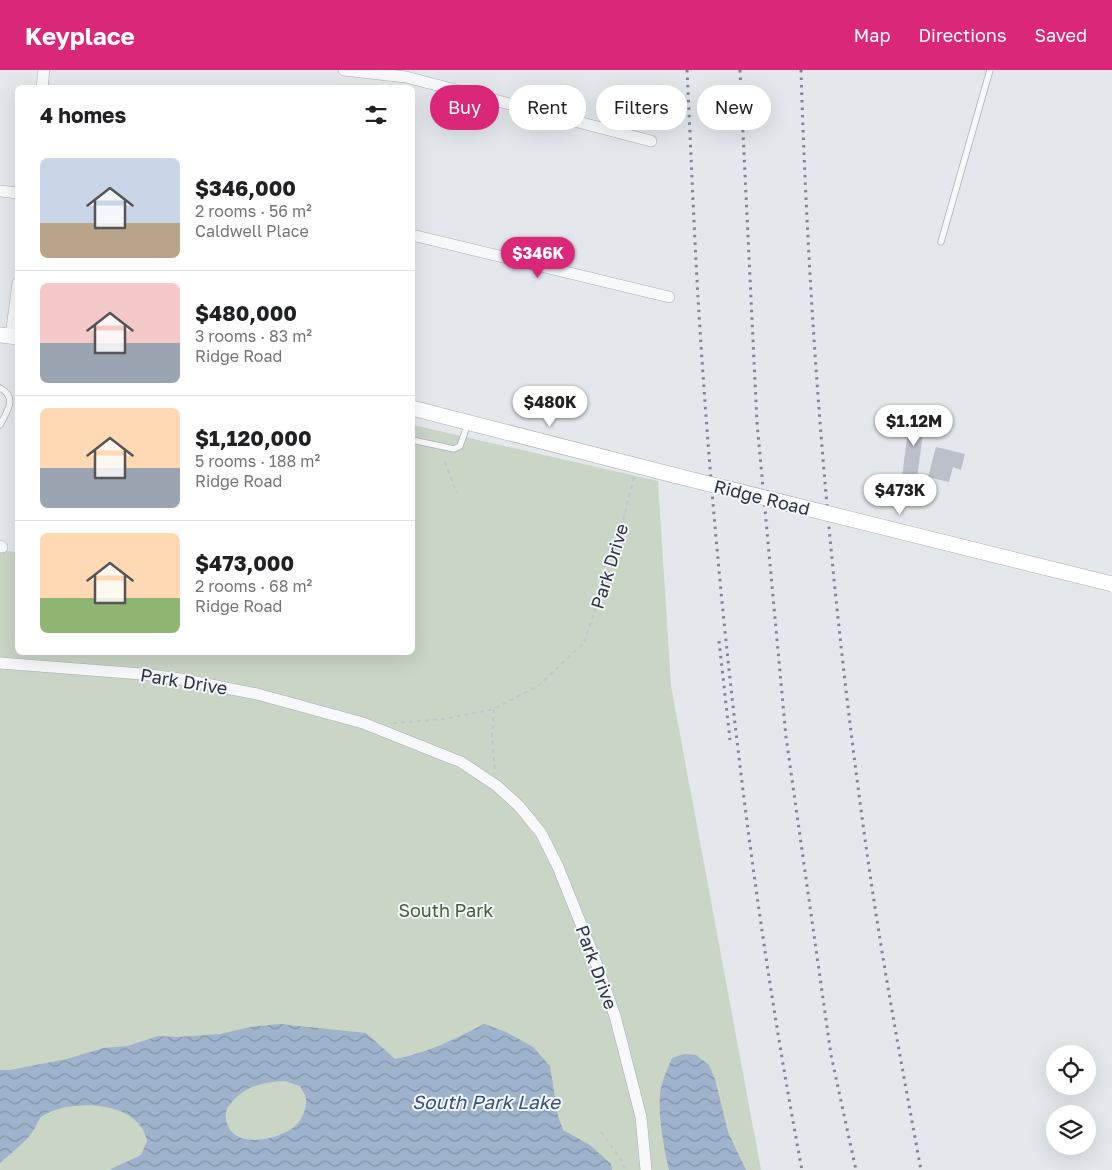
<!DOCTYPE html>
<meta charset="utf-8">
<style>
:root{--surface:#fff;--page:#f2f2f2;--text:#202124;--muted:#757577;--line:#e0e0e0;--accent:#db2777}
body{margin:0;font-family:"Golos Text",sans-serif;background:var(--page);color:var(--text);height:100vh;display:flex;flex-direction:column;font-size:19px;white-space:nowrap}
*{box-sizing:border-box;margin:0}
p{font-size:16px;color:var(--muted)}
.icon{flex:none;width:28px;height:28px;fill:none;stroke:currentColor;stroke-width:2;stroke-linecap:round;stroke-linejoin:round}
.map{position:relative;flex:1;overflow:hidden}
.sheet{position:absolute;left:15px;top:15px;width:400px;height:570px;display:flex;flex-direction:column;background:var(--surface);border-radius:8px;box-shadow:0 5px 20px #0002}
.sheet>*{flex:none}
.top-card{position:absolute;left:430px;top:15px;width:475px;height:45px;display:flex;gap:10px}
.buttons{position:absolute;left:1046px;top:975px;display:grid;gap:10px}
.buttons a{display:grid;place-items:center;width:50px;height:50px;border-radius:50%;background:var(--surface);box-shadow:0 5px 20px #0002;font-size:25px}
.price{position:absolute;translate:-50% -42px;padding:0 11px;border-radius:18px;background:#fff;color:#222;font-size:16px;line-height:32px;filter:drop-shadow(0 1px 2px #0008)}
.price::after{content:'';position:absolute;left:50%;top:30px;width:15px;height:11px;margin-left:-8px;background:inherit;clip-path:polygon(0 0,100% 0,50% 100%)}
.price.current{background:var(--accent);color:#fff}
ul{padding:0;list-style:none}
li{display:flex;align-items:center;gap:15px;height:125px;padding:0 25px}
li+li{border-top:1px solid var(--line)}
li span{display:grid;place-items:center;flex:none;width:140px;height:100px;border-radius:8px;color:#555}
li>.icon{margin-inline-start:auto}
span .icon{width:60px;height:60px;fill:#fffc;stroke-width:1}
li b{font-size:21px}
h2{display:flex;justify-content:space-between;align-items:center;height:60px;padding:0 25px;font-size:21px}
.pill{padding:0 18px;border-radius:22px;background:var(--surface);box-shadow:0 5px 20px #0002;font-size:18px;line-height:45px}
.pill.current{background:var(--accent);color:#fff}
header{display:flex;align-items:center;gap:30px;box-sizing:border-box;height:70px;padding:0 25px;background:var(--accent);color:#fff}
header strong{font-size:24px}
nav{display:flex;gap:28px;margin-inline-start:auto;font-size:18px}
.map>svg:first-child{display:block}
.green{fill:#c9d6c5}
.water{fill:url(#water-waves);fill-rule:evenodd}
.building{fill:#bbc0ca}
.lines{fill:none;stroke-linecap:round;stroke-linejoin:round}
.service-casing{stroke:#a9aeb7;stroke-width:7}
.minor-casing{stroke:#a9aeb7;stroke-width:12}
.secondary-casing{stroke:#a9aeb7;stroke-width:16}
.path{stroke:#c2c5cb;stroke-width:2;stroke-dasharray:4 4;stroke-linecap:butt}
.service{stroke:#f7f8fa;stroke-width:5.5}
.minor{stroke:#f7f8fa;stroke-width:11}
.secondary{stroke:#fff;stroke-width:15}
.rail{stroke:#7d8696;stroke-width:3;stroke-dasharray:2.5 5;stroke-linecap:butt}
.secondary-bridge-casing{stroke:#a9aeb7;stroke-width:16;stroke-linecap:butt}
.secondary-bridge{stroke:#fff;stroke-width:15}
.labels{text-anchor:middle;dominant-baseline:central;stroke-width:4;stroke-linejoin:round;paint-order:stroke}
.street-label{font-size:18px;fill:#2b3445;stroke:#f4f6f9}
.park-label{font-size:18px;fill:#3f6138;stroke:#f4f6f9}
.water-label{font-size:19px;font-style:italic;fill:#34527a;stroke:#f4f6f9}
</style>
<header>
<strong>Keyplace</strong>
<nav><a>Map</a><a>Directions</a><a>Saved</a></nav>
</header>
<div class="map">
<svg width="1112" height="1100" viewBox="0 0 1112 1100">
<defs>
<pattern id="water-waves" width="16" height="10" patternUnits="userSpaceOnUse" patternTransform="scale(1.25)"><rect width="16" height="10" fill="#9fb4cc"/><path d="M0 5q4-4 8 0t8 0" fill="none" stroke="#8293a7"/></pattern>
</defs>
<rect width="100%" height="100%" fill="#e4e7ec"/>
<!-- green -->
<path class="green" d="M413,355L658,411L671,616L761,1100H0V480L17,482L18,582H412Z"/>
<!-- water -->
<g class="water">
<path d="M280,954L366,963L395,989C430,982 453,970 484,954L506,962L533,977L550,996L558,1046L563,1060L590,1075L611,1094L612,1100H109L141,1085L147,1071C146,1068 145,1063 143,1060C127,1030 69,1030 44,1045C38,1048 37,1056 33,1061C25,1073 11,1083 0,1093V1000H10L67,989L103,978L128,976L158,966L177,967L220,964L250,957ZM285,1011L300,1016C302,1020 306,1025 306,1030C307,1040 300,1054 291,1059C273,1071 232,1079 226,1050C225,1044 226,1038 231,1033C245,1016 264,1012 285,1011Z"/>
<path d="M684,984L696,985L709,995L715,1009L728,1062L746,1100H669C664,1079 658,1046 660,1025C661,1012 667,1000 672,988Z"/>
</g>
<!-- building -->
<g class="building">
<path d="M910,345L925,346L917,409L902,407Z"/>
<path d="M936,377L965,384L961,400L953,397L949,412L928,407Z"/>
</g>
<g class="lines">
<defs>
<g id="service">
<path d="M941,172L990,0"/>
<path d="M0,318C18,328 7,341 0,355"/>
<path d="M412,370L454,379L460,376L468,353"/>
</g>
<g id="minor">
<path d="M344,0L406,7L651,71"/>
<path d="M42,18L44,0"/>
<path d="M0,121L18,123"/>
<path d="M412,165L669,227"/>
<path d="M11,266L18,213"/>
<path d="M0,476L2,477"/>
<path d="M0,593L142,604L181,609L257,624L363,653L461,692L497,716L519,736L541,763L558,797L591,879L615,946L641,1047L646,1100"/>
</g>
<g id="secondary">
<path d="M0,265L18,267"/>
<path d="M412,338L681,407"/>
</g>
</defs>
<!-- service casing -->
<use href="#service" class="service-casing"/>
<!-- minor casing -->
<use href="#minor" class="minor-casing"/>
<!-- secondary casing -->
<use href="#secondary" class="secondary-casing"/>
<!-- path -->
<g class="path">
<path d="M445,392L457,423"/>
<path d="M494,639L492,666L495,702"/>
<path d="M393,653L444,649L494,639L538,616L584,573L615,482L634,407"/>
<path d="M601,1062L620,1088L625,1100"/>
</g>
<!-- service -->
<use href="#service" class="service"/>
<!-- minor -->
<use href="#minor" class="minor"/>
<!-- secondary -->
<use href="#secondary" class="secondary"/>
<!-- rail -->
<g class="rail">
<path d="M687,0C691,81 694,163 699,244C717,530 749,819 802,1100"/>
<path d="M740,0L757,353L786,667L831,985L856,1100"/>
<path d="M801,0C809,260 830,519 866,776C881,885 901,992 921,1100"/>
<path d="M719,571L730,670"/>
</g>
<defs>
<path id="secondary-bridge" d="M681,407L1112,514"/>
</defs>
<!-- secondary-bridge casing -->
<use href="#secondary-bridge" class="secondary-bridge-casing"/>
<!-- secondary-bridge -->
<use href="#secondary-bridge" class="secondary-bridge"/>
</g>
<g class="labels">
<!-- street labels -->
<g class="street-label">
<text transform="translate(762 427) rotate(14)">Ridge Road</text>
<text transform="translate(609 496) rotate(-73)">Park Drive</text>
<text transform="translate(184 611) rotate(9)">Park Drive</text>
<text transform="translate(597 897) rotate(70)">Park Drive</text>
</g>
<!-- park labels -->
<g class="park-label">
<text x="446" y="840">South Park</text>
</g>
<!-- water labels -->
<g class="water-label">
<text x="486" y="1031">South Park Lake</text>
</g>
</g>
</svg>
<div class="buttons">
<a><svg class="icon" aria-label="locate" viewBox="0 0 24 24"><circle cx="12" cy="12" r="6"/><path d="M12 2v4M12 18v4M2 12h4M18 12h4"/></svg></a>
<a><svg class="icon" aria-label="layers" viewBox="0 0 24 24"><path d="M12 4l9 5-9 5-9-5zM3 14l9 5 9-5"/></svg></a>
</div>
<b class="price current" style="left:538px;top:209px">$346K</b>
<b class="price" style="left:550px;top:358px">$480K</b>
<b class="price" style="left:914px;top:377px">$1.12M</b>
<b class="price" style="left:900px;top:446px">$473K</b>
<div class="top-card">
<a class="pill current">Buy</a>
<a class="pill">Rent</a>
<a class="pill">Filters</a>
<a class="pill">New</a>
</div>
<section class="sheet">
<h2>4 homes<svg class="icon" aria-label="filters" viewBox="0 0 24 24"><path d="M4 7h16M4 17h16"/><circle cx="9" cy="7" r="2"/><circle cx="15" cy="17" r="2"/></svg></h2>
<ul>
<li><span style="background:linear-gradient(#c9d6e8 65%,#b9a48a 0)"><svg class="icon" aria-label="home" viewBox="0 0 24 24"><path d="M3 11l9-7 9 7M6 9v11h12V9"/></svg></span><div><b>$346,000</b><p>2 rooms · 56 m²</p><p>Caldwell Place</p></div></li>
<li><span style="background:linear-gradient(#f6c9c9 60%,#9aa5b1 0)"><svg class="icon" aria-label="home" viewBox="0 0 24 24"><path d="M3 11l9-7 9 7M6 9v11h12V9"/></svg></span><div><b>$480,000</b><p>3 rooms · 83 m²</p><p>Ridge Road</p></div></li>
<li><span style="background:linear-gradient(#ffd9b3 60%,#9aa5b1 0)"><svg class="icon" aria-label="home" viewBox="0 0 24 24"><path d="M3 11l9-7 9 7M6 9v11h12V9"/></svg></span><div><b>$1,120,000</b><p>5 rooms · 188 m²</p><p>Ridge Road</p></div></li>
<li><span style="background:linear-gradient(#ffd9b3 65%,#8fb573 0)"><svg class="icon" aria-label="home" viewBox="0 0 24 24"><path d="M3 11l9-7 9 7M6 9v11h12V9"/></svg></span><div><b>$473,000</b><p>2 rooms · 68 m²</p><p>Ridge Road</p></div></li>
</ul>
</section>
</div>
